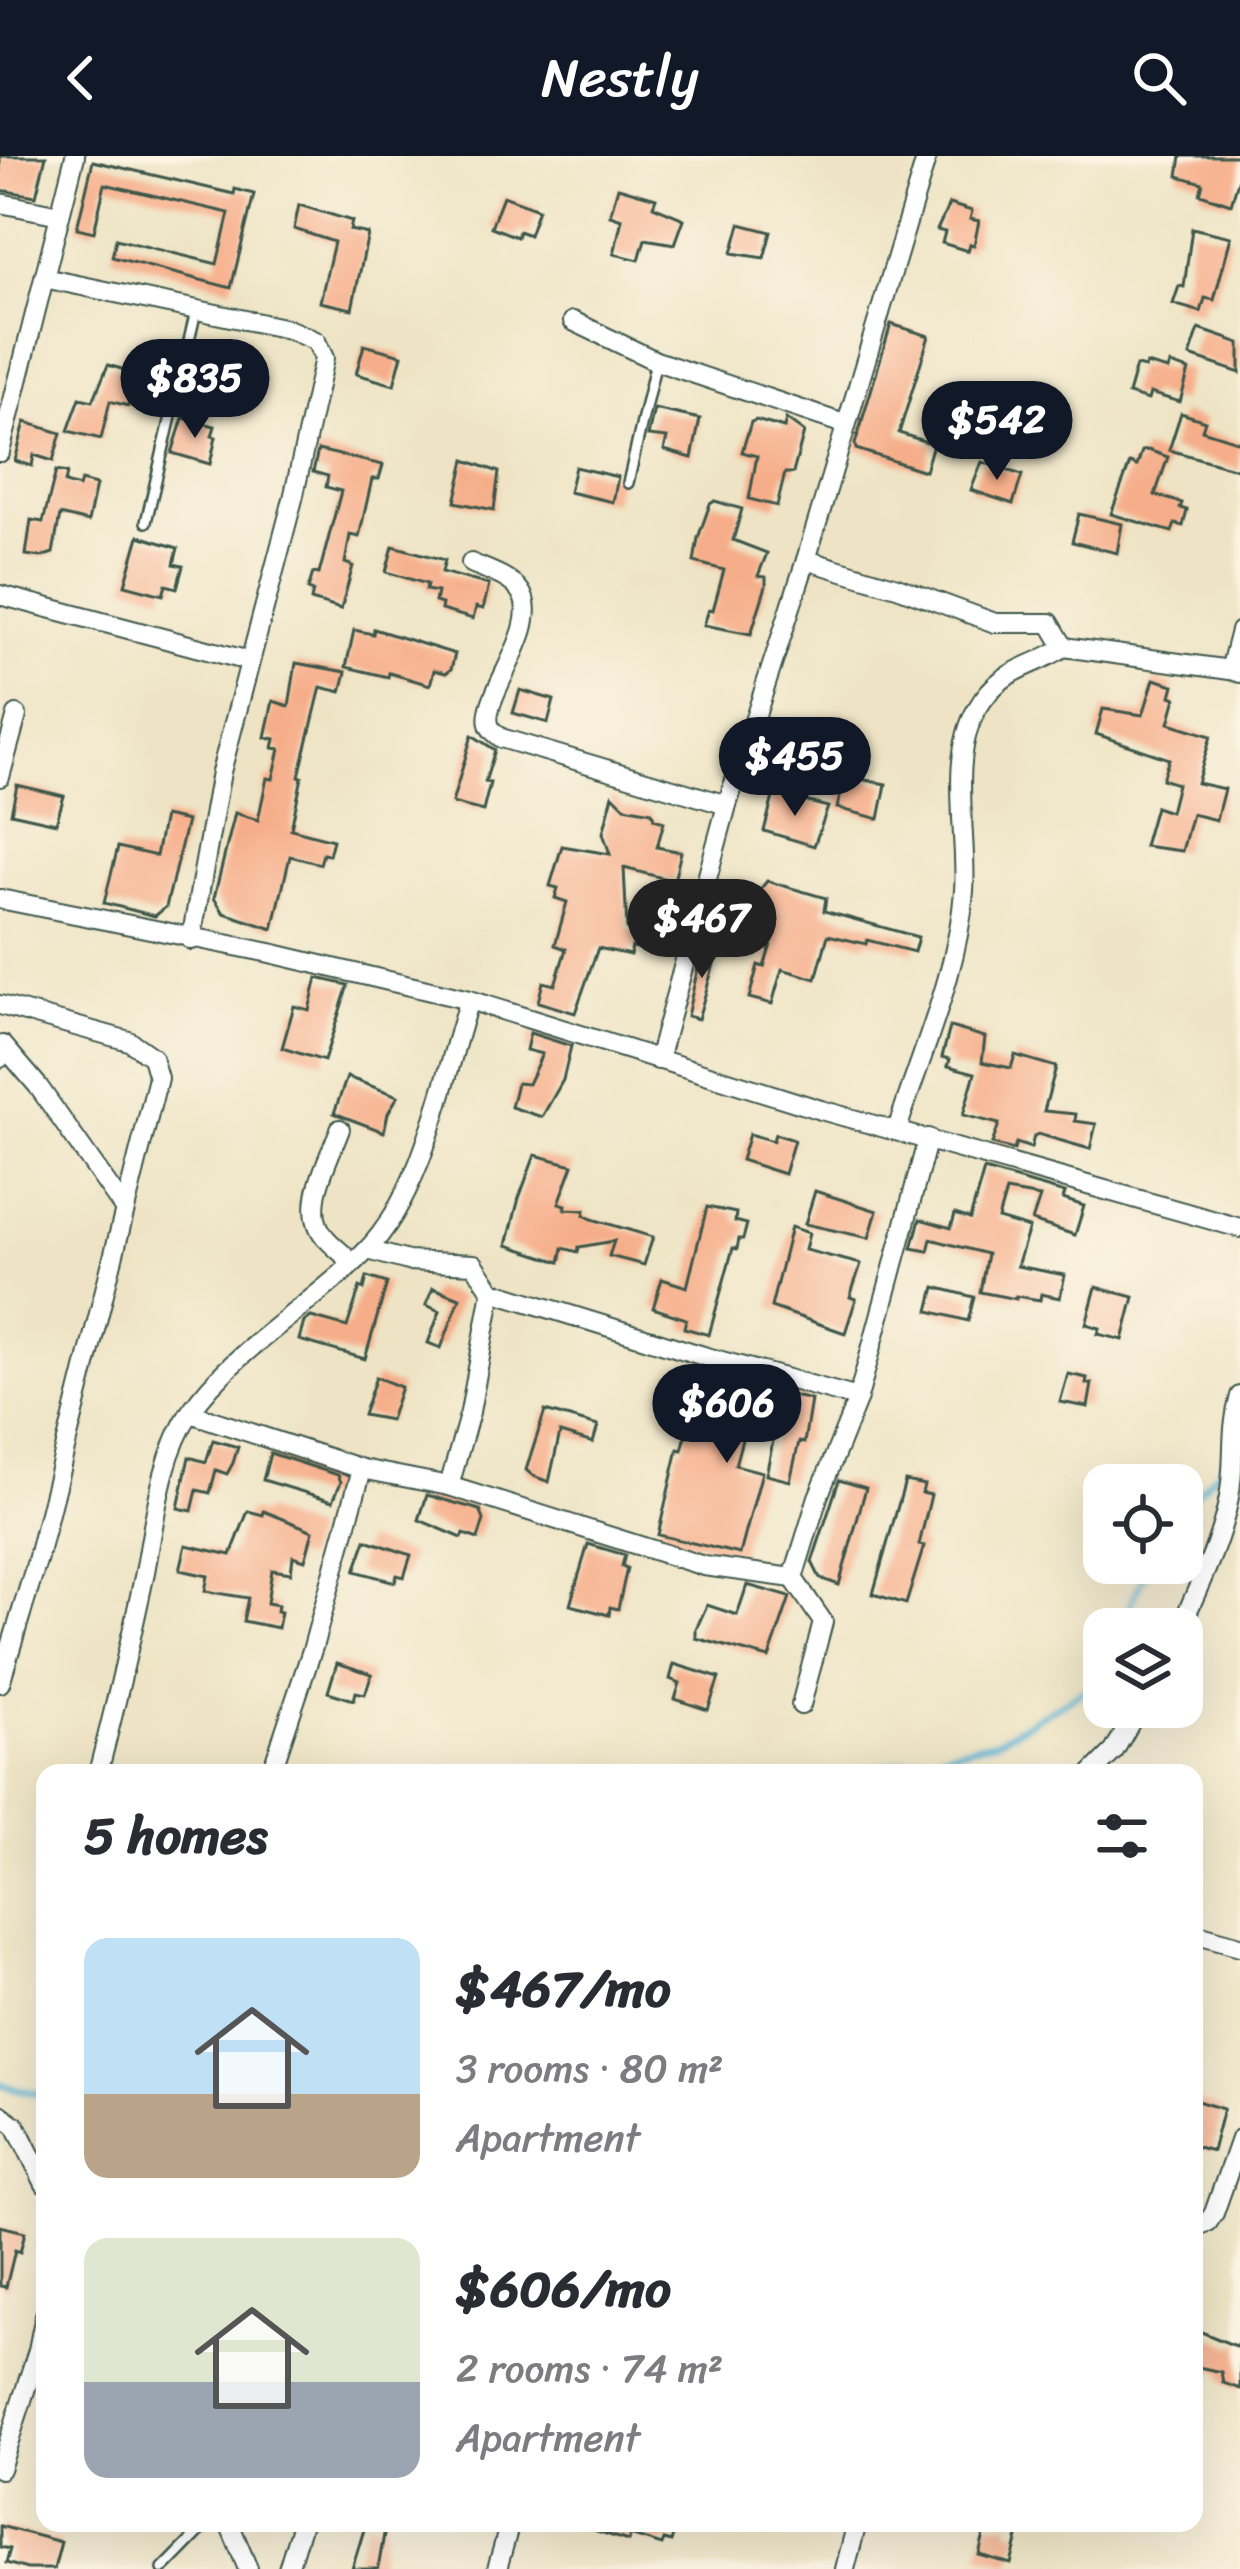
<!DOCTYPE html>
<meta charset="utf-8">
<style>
:root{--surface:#fff;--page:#f7f7f7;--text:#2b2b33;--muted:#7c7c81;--accent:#111827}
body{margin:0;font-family:Sriracha,sans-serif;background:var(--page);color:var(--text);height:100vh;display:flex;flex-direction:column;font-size:45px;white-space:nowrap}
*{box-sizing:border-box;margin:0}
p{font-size:39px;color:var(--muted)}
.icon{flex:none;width:66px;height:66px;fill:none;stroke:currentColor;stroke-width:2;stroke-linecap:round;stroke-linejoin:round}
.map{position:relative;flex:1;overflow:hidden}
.side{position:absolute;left:36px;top:1608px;width:1167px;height:768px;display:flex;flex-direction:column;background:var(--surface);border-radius:24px;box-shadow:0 12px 48px #0002}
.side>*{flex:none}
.tools{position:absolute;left:1083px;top:1308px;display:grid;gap:24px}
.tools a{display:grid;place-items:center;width:120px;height:120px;border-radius:24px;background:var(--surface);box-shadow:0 12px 48px #0002;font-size:60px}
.price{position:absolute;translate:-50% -102px;padding:0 27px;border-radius:42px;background:var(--accent);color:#fff;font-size:39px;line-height:78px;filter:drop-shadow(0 3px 6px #0008)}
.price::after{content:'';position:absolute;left:50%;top:72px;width:36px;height:27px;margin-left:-18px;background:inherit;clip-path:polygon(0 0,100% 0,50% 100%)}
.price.selected{background:#222;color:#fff}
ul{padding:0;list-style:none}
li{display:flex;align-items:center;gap:36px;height:300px;padding:0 48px}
li span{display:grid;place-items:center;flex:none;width:336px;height:240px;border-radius:24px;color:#555}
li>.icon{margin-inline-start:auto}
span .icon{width:144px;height:144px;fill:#fffc;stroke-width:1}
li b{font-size:51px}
h2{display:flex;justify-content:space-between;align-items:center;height:144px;padding:0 48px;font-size:51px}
header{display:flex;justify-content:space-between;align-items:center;height:156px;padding:0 48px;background:var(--accent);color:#fff;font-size:54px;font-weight:600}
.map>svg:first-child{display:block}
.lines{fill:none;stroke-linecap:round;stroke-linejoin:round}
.stream{stroke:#59b6d7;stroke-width:6}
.building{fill:#f6ae8a}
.lane-casing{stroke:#3e564a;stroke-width:14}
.street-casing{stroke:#3e564a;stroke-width:22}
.lane{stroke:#fff;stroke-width:9}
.street{stroke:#fff;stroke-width:18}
</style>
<header><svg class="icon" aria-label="back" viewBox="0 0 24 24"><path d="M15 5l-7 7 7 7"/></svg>Nestly<svg class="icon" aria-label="search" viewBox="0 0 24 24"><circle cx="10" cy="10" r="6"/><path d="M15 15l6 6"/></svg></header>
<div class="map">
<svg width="1240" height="2413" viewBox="0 0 1240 2413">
<rect width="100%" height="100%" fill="#fcf5e5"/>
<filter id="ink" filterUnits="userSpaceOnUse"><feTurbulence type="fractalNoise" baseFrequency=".00833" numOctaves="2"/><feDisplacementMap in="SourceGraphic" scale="24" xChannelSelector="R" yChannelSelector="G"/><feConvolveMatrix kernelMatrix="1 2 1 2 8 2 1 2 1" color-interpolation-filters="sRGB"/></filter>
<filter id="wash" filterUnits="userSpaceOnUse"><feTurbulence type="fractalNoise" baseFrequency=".004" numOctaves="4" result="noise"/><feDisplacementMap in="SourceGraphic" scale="48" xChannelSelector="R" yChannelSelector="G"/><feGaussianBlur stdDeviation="2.7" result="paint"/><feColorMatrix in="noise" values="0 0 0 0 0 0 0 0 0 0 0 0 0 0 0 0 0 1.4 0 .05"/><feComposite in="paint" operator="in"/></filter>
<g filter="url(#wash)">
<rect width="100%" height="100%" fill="#eee4c5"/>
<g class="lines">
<!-- stream -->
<g class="stream">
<path d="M1182,1353L1225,1307"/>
<path d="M1118,1473L1150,1407"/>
<path d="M855,1617L996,1585L1090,1531L1104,1502"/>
<path d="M0,1929L39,1938L45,1935"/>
</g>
</g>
<g id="blocks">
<!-- building -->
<g class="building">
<path d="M0,0H46L36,40L0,34Z"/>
<path d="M1181,0H1240V19L1231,48L1200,38L1203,27L1178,20Z"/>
<path d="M93,5L234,38L235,33L254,38L231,132L112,101L116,83L217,108L229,57L105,28L94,76L77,72Z"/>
<path d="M618,31L656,42L653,50L684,63L675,88L645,83L639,104L614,98L622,63L610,59Z"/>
<path d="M503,40L538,53L529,79L519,75L517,81L491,71Z"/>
<path d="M949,48L972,55L970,63L979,65L974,89L970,88L968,95L942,87L945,76L937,74Z"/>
<path d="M299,49L352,65L350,74L368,78L352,153L320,146L334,86L294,73Z"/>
<path d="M740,68L771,76L764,102L732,97Z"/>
<path d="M1192,72L1231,81L1214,144L1205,142L1201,156L1173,148L1179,130L1184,131Z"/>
<path d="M891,168L929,180L899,277L933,288L925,315L856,293L855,288Z"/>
<path d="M1199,173L1240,187V217L1190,200Z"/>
<path d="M364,189L402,199L394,229L356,218Z"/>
<path d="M1146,208L1168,214L1170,208L1189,214L1180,246L1150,237L1148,244L1128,238L1136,210L1145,212Z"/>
<path d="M108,209L132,216L128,250L110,245L101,283L68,275L80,242L93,245Z"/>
<path d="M654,253L700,263L692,302L664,294L667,282L648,280Z"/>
<path d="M1181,257L1205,265L1202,274L1240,286V314L1169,294Z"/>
<path d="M183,262L215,270L212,280L216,281L210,308L172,297Z"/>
<path d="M786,263L804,276L793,317H785L777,350L749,343L757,300L742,296L751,266L756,264L784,272Z"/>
<path d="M25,266L61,277L53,305L34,299L32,310L15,305Z"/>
<path d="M318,294L383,309L379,323H372L359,381L350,379L345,407L353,410L341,453L311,444L313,435L308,433L313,417L319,418L341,335L326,331L328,320L313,316Z"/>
<path d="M1148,294L1168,301L1155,339L1182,347L1180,352L1187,354L1183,370L1175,368L1172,376L1111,358L1130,307L1137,310L1142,295Z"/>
<path d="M465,304L499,316L494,354L455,346Z"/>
<path d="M982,306L1022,319L1013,348L971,334Z"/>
<path d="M575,311L618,321L613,346L569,336Z"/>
<path d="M56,315L67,317L65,327L79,331L81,325L96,329L88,366L60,359L53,397L41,401L26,399L31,364L43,366Z"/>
<path d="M715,345L742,353L733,384L767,397L758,420L766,421V430L751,478L704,469L709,453L713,454L724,414L694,406L698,382L710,348Z"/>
<path d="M1079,358L1122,368L1117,397L1072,386Z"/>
<path d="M139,380L178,392L174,408L183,410L177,432L166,429L163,439L125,429Z"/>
<path d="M393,390L445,404L442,416L489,429L483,453L476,451L473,463L441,454L442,448L435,446L437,436L426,434L427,428L386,416Z"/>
<path d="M374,473L455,498L451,513L446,517L434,514L430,529L389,517L388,521L346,511L354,474L373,478Z"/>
<path d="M296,507L346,516L341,536L321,531L299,620L302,621L291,673L333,684L329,699L323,698L320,708L290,700L273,773L224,757L214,742L235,657L258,664L267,622L273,623L280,593L273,592L275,583L265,581L273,545L289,550Z"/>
<path d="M1154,523L1174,529L1171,540L1176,542L1169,567L1211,580L1197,627L1224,633L1216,664L1192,658L1182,695L1144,690L1155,651L1170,656L1177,628L1162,623L1169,603L1096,578L1103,553L1143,559Z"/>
<path d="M520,534L554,544L548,567L513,557Z"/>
<path d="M472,579L495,594L485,626L490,627L483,655L452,647Z"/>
<path d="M855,622L886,628L879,663L837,652L844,625L854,628Z"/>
<path d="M17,629L64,640L56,667L11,657Z"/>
<path d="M774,637L828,651L814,690L764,675Z"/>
<path d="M613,639L625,651L652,656L654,663L664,666L657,691L681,696L674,725L624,712L627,773L641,776L638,792L632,791L630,799L598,792L575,857L538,846L543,826L555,829L566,793L555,789L567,746L555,742L558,732L550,730L562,690L610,698L603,677Z"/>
<path d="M164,660L187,665L166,751L155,760L104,747L118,691L156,700Z"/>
<path d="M767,725L826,742L824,755L918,781L914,796L867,784L866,788L828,779L816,823L782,813L772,848L749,842L758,809L764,811L773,782L763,778L766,758L753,756L754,741Z"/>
<path d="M703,790L718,794L698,863L687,860Z"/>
<path d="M317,822L348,829L324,905L282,892L294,850L309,854Z"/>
<path d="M950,871L985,881L982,906L1011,912L1015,899L1056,911L1044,955L1076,958L1075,965L1096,968L1090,993L1038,978L1034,980L1031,992L1016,987L1014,994L992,988L999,968L963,959L975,917L948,910L950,903L942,901Z"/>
<path d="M530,877L571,890L563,924L542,961L511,951L517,927L528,928L542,898L526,894Z"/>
<path d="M347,921L398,940L388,957L384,976L334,957Z"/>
<path d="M749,978L773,985L775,978L794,984L784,1018L741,1004Z"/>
<path d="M535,999L573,1009L559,1047L566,1049L565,1053L585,1054L584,1059L592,1063L653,1081L644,1109L609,1100L614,1085L579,1091L578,1096L563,1092L560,1106L507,1089L519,1042Z"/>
<path d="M984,1014L1065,1037L1063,1043L1084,1050L1075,1079L1032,1065L1040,1041L1006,1035L998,1063L1029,1072L1017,1110L1065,1119L1060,1142L1041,1138L1040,1144L1016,1140V1143L980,1136L987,1098L931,1083L928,1095L912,1092L920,1063L951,1072L955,1058L970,1063Z"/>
<path d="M815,1035L877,1055L869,1082L805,1068Z"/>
<path d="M707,1051L736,1057L735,1065L747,1068L743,1083H739L737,1093L733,1092L709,1179L684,1172L686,1163L653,1152L662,1123L687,1131Z"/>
<path d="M791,1071L809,1077L805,1094L861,1108L850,1141L856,1143L845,1177L771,1151Z"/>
<path d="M367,1121L387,1127L365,1203L299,1184L304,1166L311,1161L347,1171L360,1131L364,1133Z"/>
<path d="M935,1131L974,1141L968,1165L929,1155Z"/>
<path d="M1096,1131L1134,1141L1123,1184L1098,1178L1100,1172L1086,1168Z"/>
<path d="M433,1132L460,1142L441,1192L428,1187L440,1155L426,1149Z"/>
<path d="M1068,1218L1087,1222L1086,1228H1092L1088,1251L1060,1246Z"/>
<path d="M376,1221L401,1231L390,1264L363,1259Z"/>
<path d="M735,1226L811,1244L804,1287L799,1286L790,1325L766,1319L779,1256L751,1250L735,1309L762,1316L740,1398L658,1379L678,1293L682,1294L697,1240L702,1235L731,1243Z"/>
<path d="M545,1255L598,1270L593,1287L560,1277L549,1326L533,1320L526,1314Z"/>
<path d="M213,1284L238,1291L233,1307L227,1318L216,1314L210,1337L197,1334L192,1355L178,1352L189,1301L206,1306Z"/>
<path d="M270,1297L338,1319L341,1326L333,1345L263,1324Z"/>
<path d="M839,1324L866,1332L839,1429L820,1422L812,1406Z"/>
<path d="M905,1325L924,1329L922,1337L931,1339L919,1389L924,1390L906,1448L873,1438Z"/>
<path d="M427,1339L480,1354L484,1364L478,1383L464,1378L462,1382L419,1364Z"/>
<path d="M248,1355L263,1359L264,1355L313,1375L305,1404L293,1400L291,1417L272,1414L267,1447L278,1449L277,1455L281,1456L278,1472L243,1465L248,1442L205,1435L208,1420L180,1414L186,1389L231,1399Z"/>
<path d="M366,1384L411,1399L404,1421L397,1419L395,1426L355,1415Z"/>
<path d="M588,1388L625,1399L622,1410L627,1412L618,1453L610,1451L609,1459L570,1449Z"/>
<path d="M747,1429L790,1441L769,1502L696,1482V1473L707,1449L737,1459Z"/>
<path d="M337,1507L372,1518L365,1538L356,1536L354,1544L328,1536Z"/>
<path d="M674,1508L719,1522L708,1554L675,1543L680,1527L670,1523Z"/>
<path d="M1194,1944L1223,1953L1212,1995L1194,1990Z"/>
<path d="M0,2070L25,2076L20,2096L15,2094L6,2131L0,2130Z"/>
<path d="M1199,2175L1235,2190L1240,2185V2233L1223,2227L1221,2216L1194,2210V2178Z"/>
<path d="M366,2367H386L378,2413H352Z"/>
<path d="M581,2367H677L671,2386L664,2384L662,2389L630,2379L628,2385L581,2370Z"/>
<path d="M987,2367H1010L1008,2374L1019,2377L1011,2408L979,2399Z"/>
<path d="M0,2370L61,2386L54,2413H27L6,2407L10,2393L0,2391Z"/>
</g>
</g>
</g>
<g filter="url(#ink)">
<use href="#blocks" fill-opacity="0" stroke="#3e564a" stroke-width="3"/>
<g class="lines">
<defs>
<g id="lane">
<path d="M628,327L656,205"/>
<path d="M146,366L197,151"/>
<path d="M163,2413L208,2367"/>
</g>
<g id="street">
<path d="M0,47L60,59"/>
<path d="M44,122L288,173L316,185L324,202L293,343L221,616L191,784"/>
<path d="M573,165L656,205L844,268"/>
<path d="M0,296L75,0"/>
<path d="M806,404L897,431L995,467H1050L1064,491"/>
<path d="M471,407C487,414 510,421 520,435C545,469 481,540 489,568C490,574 497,578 501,582L727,649"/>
<path d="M0,439L249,505"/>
<path d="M1240,475L1230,514L1240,517"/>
<path d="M0,621L17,559"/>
<path d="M0,743L270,797L469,844L821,954L1240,1072"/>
<path d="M0,849L129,885L152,901L158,922L37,1405L0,1527"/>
<path d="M0,902L3,889L38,930L125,1054"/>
<path d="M658,904L727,649L806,404L927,0"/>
<path d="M340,973C329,1004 300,1052 325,1081C333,1091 344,1097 352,1108"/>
<path d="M897,974C921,897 958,817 964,735C968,681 948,602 977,553C1002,510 1030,514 1064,491L1230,514"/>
<path d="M368,1094L408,1105L474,1108L492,1135L707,1201L858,1242"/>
<path d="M492,1135L470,1256L449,1330L704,1410L793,1422L818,1341L858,1242L928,982"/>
<path d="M190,1257L362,1313L449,1330"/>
<path d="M793,1422L823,1466L801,1549"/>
<path d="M1180,1473C1198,1431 1221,1386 1229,1341C1236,1304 1229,1278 1240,1240"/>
<path d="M98,1617C115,1552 130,1487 144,1421C155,1367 159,1303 191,1255C233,1194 314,1148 366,1095C424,1036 444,921 469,844"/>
<path d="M271,1617L313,1491L362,1313"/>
<path d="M1092,1617L1114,1595L1139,1551"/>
<path d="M1194,1777L1240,1790"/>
<path d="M0,1958L16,1970L45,2028"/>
<path d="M1194,2071L1208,2066L1214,2057L1240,1983"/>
<path d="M0,2313L38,2194L45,2159"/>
<path d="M229,2367L248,2413"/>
<path d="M288,2413L302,2367"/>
<path d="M497,2413L510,2367"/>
<path d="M845,2413L857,2367"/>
</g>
</defs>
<!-- lane casing -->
<use href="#lane" class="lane-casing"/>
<!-- street casing -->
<use href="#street" class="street-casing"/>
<!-- lane -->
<use href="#lane" class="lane"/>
<!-- street -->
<use href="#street" class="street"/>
</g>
</g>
</svg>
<div class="tools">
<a><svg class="icon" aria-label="locate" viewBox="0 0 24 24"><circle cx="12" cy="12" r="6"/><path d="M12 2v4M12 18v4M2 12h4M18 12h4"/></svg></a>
<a><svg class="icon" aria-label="layers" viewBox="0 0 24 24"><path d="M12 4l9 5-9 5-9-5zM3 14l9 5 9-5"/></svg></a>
</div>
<b class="price" style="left:195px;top:285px">$835</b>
<b class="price" style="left:997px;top:327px">$542</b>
<b class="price" style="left:795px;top:663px">$455</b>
<b class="price selected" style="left:702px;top:825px">$467</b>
<b class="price" style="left:727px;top:1310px">$606</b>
<section class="side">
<h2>5 homes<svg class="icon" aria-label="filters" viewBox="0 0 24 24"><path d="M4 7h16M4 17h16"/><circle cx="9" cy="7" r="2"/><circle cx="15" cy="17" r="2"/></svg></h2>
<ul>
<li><span style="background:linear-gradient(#bfe0f5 65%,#b9a48a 0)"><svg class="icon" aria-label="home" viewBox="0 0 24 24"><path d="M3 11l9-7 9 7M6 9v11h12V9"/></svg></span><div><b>$467/mo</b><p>3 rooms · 80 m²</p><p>Apartment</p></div></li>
<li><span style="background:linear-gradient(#dfe7d0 60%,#9aa5b1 0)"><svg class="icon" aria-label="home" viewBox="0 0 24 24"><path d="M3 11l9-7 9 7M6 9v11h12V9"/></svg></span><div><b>$606/mo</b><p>2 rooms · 74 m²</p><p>Apartment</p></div></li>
</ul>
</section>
</div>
